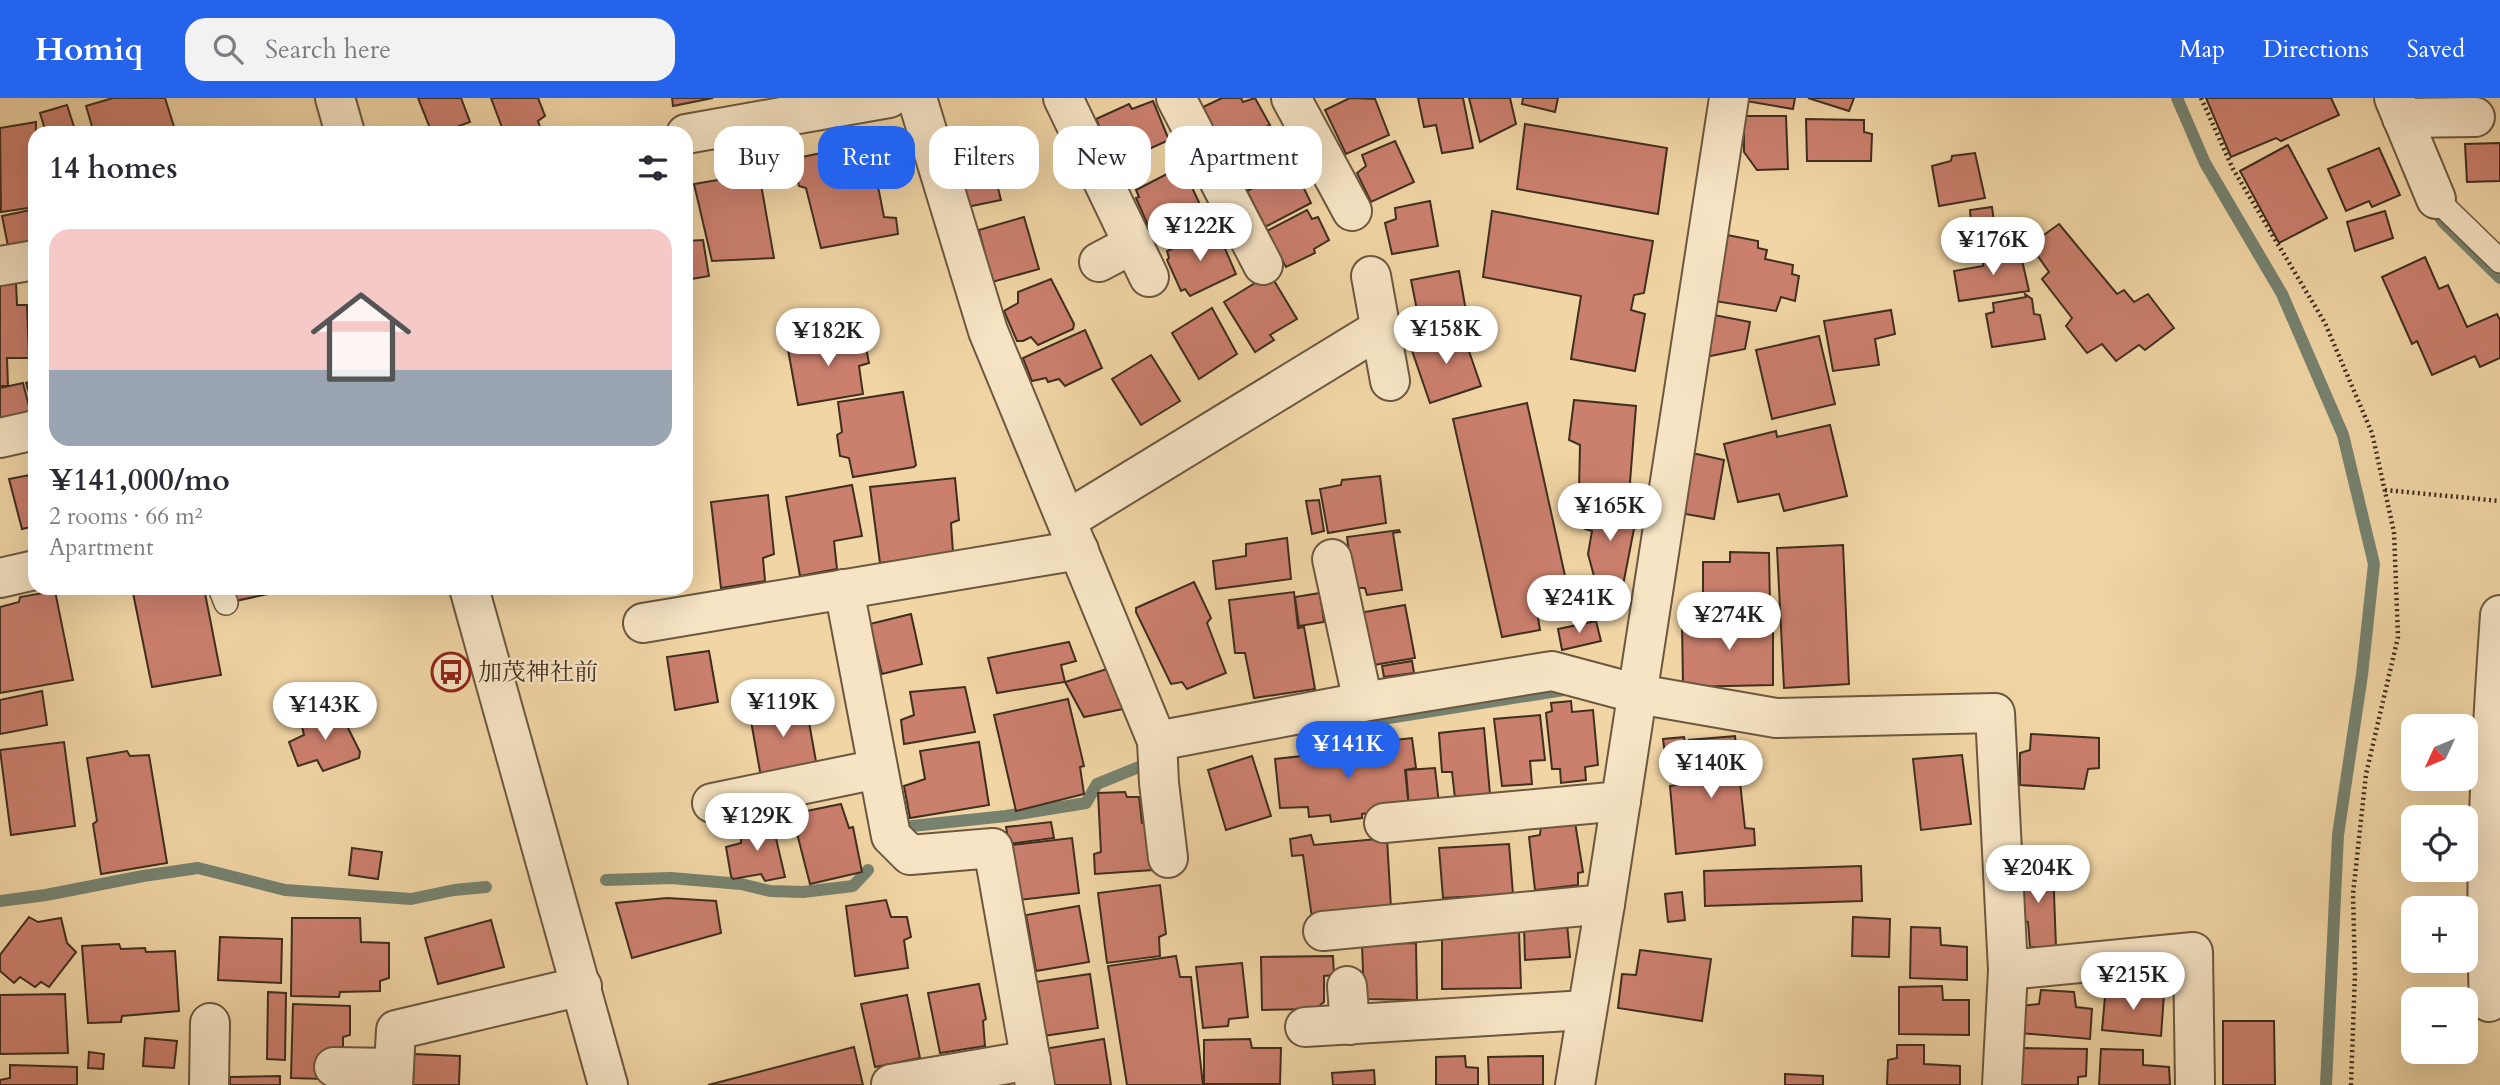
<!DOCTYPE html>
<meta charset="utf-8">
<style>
:root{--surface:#fff;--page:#f2f2f3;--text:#2b2b33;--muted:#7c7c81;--accent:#2563eb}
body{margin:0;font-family:Cardo,"Noto Serif JP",serif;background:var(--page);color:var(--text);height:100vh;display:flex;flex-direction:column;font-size:26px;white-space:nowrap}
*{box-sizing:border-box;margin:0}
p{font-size:23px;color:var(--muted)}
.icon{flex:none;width:38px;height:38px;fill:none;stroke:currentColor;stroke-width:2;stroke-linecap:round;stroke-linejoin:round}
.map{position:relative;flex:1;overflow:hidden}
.panel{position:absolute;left:28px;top:28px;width:665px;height:469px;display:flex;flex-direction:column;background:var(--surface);border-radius:21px;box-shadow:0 7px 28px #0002}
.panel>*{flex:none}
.top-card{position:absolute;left:714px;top:28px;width:665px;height:63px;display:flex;gap:14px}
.needle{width:46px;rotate:226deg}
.buttons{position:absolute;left:2401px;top:616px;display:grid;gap:14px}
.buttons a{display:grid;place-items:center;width:77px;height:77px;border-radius:14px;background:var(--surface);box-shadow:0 7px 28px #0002;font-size:35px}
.price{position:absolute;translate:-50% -60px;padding:0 16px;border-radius:24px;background:#fff;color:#222;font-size:23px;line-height:46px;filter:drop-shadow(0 2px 4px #0008)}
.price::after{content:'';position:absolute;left:50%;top:42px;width:21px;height:16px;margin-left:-10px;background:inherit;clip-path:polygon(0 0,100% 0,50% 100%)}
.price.active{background:var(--accent);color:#fff}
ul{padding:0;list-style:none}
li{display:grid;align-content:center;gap:14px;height:371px;padding:0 21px}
li span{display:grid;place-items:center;height:217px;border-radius:21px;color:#555}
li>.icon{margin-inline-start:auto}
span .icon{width:126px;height:126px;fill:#fffc;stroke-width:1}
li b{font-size:30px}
h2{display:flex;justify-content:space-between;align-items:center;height:84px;padding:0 21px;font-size:30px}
.tag{padding:0 24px;border-radius:21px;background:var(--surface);box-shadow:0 7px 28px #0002;font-size:24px;line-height:63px}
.tag.active{background:var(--accent);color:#fff}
header{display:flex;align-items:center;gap:42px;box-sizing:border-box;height:98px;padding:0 35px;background:var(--accent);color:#fff}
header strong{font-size:33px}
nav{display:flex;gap:38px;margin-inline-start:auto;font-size:24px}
.search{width:490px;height:63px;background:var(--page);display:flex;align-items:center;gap:18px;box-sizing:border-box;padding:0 24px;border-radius:21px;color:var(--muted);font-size:26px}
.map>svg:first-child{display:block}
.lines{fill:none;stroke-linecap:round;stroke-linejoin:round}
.stream{stroke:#76826f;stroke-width:12}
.building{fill:#cb7f6d;stroke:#3f2f1f;stroke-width:2}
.service-casing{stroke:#6c5840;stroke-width:26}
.minor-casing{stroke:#6c5840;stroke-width:42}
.tertiary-casing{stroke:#6c5840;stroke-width:42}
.path{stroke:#3f2f1f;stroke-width:4.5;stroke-dasharray:2 3.5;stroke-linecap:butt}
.service{stroke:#f6e4c4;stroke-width:23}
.minor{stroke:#f6e4c4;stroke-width:38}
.tertiary{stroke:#f6e4c4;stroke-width:38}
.labels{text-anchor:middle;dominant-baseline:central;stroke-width:5;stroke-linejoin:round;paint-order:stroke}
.poi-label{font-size:24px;fill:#3f2f1f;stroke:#f6e4c4;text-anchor:start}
</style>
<header>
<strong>Homiq</strong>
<div class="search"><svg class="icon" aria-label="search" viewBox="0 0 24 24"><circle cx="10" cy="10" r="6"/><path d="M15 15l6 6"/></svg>Search here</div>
<nav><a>Map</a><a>Directions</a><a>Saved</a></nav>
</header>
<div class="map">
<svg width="2500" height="987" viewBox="0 0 2500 987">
<rect width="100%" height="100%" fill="#f1d5a5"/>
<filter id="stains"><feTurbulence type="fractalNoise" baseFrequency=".00286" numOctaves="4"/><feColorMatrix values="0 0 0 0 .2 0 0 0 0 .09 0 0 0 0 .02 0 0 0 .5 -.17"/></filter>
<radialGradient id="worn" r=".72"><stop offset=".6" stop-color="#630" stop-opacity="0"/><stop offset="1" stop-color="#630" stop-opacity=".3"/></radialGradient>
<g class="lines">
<!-- stream -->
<g class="stream">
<path d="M2177,0L2205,65L2282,196L2343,337L2374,466L2362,577L2338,737L2326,987"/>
<path d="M2433,109L2443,124L2500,180"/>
<path d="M1339,628L1570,591"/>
<path d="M912,728L1006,718L1086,705L1097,686L1144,667"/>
<path d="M606,782L671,780L741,786L770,793L803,794L853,788L868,772"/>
<path d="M0,803L46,797L143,778L198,770L285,792L411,801L454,792L486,789"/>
</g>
</g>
<!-- building -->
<g class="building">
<path d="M113,0H165L176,35H94L86,8Z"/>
<path d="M418,0H461L470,24L440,35H432Z"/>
<path d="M491,0H538L545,18L538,23L542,35H504Z"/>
<path d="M672,0H713L673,8Z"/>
<path d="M1222,0H1241L1243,4L1255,0L1270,27L1224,51L1203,9Z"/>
<path d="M1350,0L1375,1L1389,37L1346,56L1325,12Z"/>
<path d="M1418,0H1463L1473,50L1442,55L1436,27L1424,29Z"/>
<path d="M1469,0H1510L1516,26L1480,44Z"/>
<path d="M1523,0H1558L1555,14L1522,6Z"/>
<path d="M1747,0H1795L1793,11L1746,3Z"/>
<path d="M1808,0H1854L1849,13Z"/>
<path d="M2206,0H2331L2339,17L2281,43L2276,40L2231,59Z"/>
<path d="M1153,3L1169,42L1116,66L1096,21L1129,6L1132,11Z"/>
<path d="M67,7L76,35H46L40,15Z"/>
<path d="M1744,18H1786L1788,71L1757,72L1744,54Z"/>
<path d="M1806,21L1864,22V34L1872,36L1871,63H1807Z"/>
<path d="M36,24L35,109L1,114L0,30Z"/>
<path d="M1525,26L1667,50L1658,116L1517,91Z"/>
<path d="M983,30L1001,102L967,109L951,36Z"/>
<path d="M1259,38L1265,50L1278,44L1292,68L1246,93L1227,54Z"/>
<path d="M1395,43L1414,84L1371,104L1357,75L1366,68L1362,57Z"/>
<path d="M2500,45V83L2467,84L2465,46Z"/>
<path d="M2288,47L2327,120L2279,145L2240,73Z"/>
<path d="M2379,50L2400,97L2372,109L2369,103L2346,113L2328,71Z"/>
<path d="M839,51L842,53L845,62L872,58L884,119L896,120L898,136L821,150L806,90L799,88L793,61Z"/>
<path d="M1975,55L1985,100L1939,108L1932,68L1951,63L1952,58Z"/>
<path d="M1182,68L1203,113L1159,133L1157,128L1150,132L1136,100L1139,99L1136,92Z"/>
<path d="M759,75L774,160L712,163L694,86Z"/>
<path d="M1284,75L1289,84L1299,80L1311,105L1265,129L1247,93Z"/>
<path d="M1430,103L1438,148L1392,156L1385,125L1396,121L1395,110Z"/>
<path d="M1992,109L1997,147L1949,154L1946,129L1971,124L1970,112Z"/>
<path d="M35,111V154L10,158L2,118Z"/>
<path d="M1307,112L1312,121L1318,119L1329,142L1314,151L1315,155L1286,169L1267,133Z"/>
<path d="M1492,113L1653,143L1644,195L1634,197L1631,212L1645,216L1635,273L1571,261L1581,198L1483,179Z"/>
<path d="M2385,113L2393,140L2355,153L2347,124Z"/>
<path d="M1024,119L1039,171L992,184L979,132Z"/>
<path d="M2059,126L2117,196L2124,192L2134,204L2148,196L2174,230L2145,252L2139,247L2116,263L2102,246L2087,255L2066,228L2072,220L2042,181L2049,174L2030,147Z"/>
<path d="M1216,130L1236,176L1190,198L1185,191L1181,193L1167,162L1169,160L1167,153Z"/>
<path d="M1727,137L1758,143V150L1767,152L1765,161L1793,167L1792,176L1799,178L1795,203L1781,199L1776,213L1715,203Z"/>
<path d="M703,142L709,178L686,182V143Z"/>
<path d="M2020,153L2029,193L1959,203L1954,173L1983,168V157Z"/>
<path d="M2425,159L2439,191L2448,187L2467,229L2497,216L2500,222V260L2480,269L2475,258L2432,277L2417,243L2412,246L2382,179Z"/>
<path d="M1459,173L1467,219L1420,227L1411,182Z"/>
<path d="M1270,176L1297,221L1270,237L1274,242L1255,254L1224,204Z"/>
<path d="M1051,181L1074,226L1073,231L1038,247L1031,239L1023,243H1017L1004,213L1018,205V194Z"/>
<path d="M16,185L17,207H27L29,260H7L8,288H0V186Z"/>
<path d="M2025,196L2032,201L2034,216L2040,217L2045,241L1992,249L1986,216L1994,214L1993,205L2026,199Z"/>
<path d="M1212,210L1237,256L1199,281L1172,235Z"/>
<path d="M1891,212L1895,236L1875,241L1879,267L1833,273L1824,223Z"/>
<path d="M1714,217L1750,224L1745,251L1706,259Z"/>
<path d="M1461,230L1481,288L1430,305L1410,247Z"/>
<path d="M1085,232L1102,270L1065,288L1059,281L1048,284L1046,280L1032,283L1023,260Z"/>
<path d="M863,234L869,265L859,268L863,296L798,307L787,246Z"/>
<path d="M1819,238L1835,306L1772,321L1756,252Z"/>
<path d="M1151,257L1180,303L1141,327L1112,281Z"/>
<path d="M35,282V316L26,285Z"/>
<path d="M23,285L33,324L0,332V290Z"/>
<path d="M903,294L916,367L914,369L853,379L849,360L840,358L837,337L842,334L838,304Z"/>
<path d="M1574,302L1636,308L1629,397L1579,392L1580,347L1569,342Z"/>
<path d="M1527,305L1571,505L1537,513L1540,532L1502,539L1453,321Z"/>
<path d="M1830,327L1847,398L1784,413L1779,396L1738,404L1724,346L1776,333L1777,339Z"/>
<path d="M1692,355L1724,362L1714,421L1680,415Z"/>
<path d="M35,376V428L22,431L9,381Z"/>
<path d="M1380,378L1386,425L1328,435L1320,391L1341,387L1342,382Z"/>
<path d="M955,380L959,422L951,425L953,455L880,465L870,389Z"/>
<path d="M852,387L862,438L834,443L837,471L800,478L786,399Z"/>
<path d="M1592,396L1639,405L1619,508L1601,504L1588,456L1592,433L1585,431L1584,424Z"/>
<path d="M768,397L774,456L763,460L765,483L721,490L711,404Z"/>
<path d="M1319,402L1324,433L1312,436L1306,403Z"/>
<path d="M1399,432L1400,434L1393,435L1402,492L1367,497L1365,490H1354L1347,439Z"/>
<path d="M1287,440L1291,481L1216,491L1213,463L1246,458V446Z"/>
<path d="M1843,447L1849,586L1784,590L1777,450Z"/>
<path d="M1730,454L1769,455L1770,508L1703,507V464H1730Z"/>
<path d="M1194,484L1211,520L1207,525L1226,575L1187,591L1182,584L1171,586L1136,514V510Z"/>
<path d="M132,490H204L221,577L152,589Z"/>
<path d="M223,490H292V491L226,505Z"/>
<path d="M55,493L73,582L0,595V509L19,504L20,499Z"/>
<path d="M1294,494L1298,530L1304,529L1315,591L1254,600L1245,555H1235L1229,502Z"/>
<path d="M1320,495L1324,524L1299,528L1295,499Z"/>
<path d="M1405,507L1415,560L1368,568L1359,515Z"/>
<path d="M1734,514L1773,515V587L1683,589L1682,524L1734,523Z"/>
<path d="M911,516L922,566L882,576L870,526Z"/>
<path d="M1596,523L1601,543L1562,552L1558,531Z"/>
<path d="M1069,544L1076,563L1061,567L1065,584L997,595L988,560Z"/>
<path d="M709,553L718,604L675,612L667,559Z"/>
<path d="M1412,563L1414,575L1384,579L1382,568Z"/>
<path d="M1107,571L1123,611L1084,619L1065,584Z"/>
<path d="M965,589L975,634L904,646L901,622L914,617L910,594Z"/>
<path d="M42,593L47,627L0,636V602Z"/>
<path d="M1068,601L1084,668L1080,669L1084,696L1016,713L994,617Z"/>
<path d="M805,602L817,669L761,679L749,612Z"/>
<path d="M1571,603L1572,614L1593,612L1598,667L1585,669L1586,682L1561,685L1560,671H1552L1546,615L1552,613L1551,605Z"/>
<path d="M338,610L360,654L359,660L323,673L317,662L298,668L289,644L304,637L301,624Z"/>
<path d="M1540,617L1545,662L1530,663L1532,686L1502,688L1494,621Z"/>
<path d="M1484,630L1490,696L1455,700L1452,674H1442L1439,635Z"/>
<path d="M2031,636L2099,640V670L2088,671L2084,691L2020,687V655L2030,652Z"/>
<path d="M1735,638L1745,730L1754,731L1755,747L1676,756L1670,688L1692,684L1689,642Z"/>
<path d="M1684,639L1689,670L1667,672L1663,641Z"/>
<path d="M1412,640L1416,670L1405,672L1409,710L1362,716V720L1331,724L1330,717L1309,719L1308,709L1280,710L1275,661L1367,651L1368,645Z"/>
<path d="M64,644L75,728L11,737L0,652Z"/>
<path d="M979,644L989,707L910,720L904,688L925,681L920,653Z"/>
<path d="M127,653L130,658L149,657L167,765L101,776L93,726L97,723L87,660Z"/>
<path d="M1962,657L1971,726L1921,732L1913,661Z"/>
<path d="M1252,658L1271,718L1226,732L1208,672Z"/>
<path d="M1435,670L1439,706L1409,710L1406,672Z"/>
<path d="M1125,694L1127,699H1139L1142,725H1152L1153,772L1095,776L1094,756L1101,754L1098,695Z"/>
<path d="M841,706L849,730L853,729L862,774L810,786L792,716Z"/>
<path d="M771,719L785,779L765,783L761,776L733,781L731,778L726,749L741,745V735L747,733V724Z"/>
<path d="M1051,724L1054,740L1009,746L1006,729Z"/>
<path d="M1575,724L1583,774L1578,775V787L1535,792L1529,739L1540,737L1541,727Z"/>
<path d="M1311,737L1314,747L1387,740L1391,810L1312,820L1303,757L1292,758L1290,741Z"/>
<path d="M1072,740L1079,795L1019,802L1012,747Z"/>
<path d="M1509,746L1513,796L1443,800L1439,750Z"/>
<path d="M352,750L382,754L378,781L349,777Z"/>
<path d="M1861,768L1862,803L1705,808L1704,773Z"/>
<path d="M2053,769L2056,849H2030L2028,824L2020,822L2018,770Z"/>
<path d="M1160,787L1166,836L1159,839L1160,858L1107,865L1098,795Z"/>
<path d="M1682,794L1685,822L1668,824L1665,796Z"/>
<path d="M667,800L716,803L721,835L632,860L616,805Z"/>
<path d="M886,802L891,819H907L911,839L904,842L908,870L855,878L846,808Z"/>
<path d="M1079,808L1089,864L1036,873L1026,817Z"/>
<path d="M29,819L38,824L61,820L67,845L76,854L49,889L41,884L35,889L20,879L14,885L0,873V857Z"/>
<path d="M1853,819L1890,821L1889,859L1852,858Z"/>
<path d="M292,820H360L361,844L389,845V880L380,883V893L340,894L339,899L291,898Z"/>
<path d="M491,822L504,869L438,886L425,840Z"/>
<path d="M1567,825L1570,859L1525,862L1524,828Z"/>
<path d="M1911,829L1940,830L1941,847L1967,849V882L1910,880Z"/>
<path d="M1519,834L1521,890L1442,891V835Z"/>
<path d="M220,839L282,841L281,885L218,882Z"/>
<path d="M1416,845L1417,902L1364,901L1362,846Z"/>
<path d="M119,846L121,851L145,850L146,854L175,853L179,913L122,918L121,924L88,925L82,848Z"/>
<path d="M1640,852L1711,861L1702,923L1618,910L1622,876L1636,877Z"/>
<path d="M1176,858L1180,879H1191L1203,987H1127L1108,868Z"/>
<path d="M1333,858L1334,877L1324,878V904L1315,911L1262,912L1261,859Z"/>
<path d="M1242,865L1248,919L1229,921L1228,928L1203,930L1196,869Z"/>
<path d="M1090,876L1098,930L1043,938L1035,884Z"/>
<path d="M979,886L986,921L983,923L985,948L940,955L928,895Z"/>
<path d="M1942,888L1943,902H1969V937L1899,936V889Z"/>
<path d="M2106,888L2164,896L2161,938L2102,932Z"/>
<path d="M2041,892L2074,894L2076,909L2092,911L2090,941L2020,935L2021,908L2039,906Z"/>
<path d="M268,894L286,895L285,962L267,961Z"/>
<path d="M65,896L68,955L0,956V897Z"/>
<path d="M907,897L920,960L875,969L861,906Z"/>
<path d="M293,906L350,908V937L343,939V950L326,951L325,981L291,980Z"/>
<path d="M2223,923H2274L2275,987H2223Z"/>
<path d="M145,940L177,943L174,970L143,968Z"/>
<path d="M1104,941L1111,987H1051L1044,951Z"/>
<path d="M1250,941L1252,950H1281L1280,986H1204V942Z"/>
<path d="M1897,947H1924V966L1960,968V987H1887L1888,962L1897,960Z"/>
<path d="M854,949L863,987H708Z"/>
<path d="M2022,950L2087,951L2086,978L2078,979V987H2022Z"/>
<path d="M2101,951L2143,952V967L2169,969L2170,987H2099Z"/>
<path d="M89,954L104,956L103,971L88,970Z"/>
<path d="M414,956L460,958L459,987H413Z"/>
<path d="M1465,958L1466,969L1478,970V987H1436V959Z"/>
<path d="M1543,958V987H1489L1488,959Z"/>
<path d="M10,967L77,969V987H0V982L10,980Z"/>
<path d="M1374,972L1375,987H1333L1332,975Z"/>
<path d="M1785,976L1823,978V987H1785Z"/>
<path d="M280,978V987H230V979Z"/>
</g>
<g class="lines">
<defs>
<g id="service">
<path d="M2436,101L2500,163"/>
<path d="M220,490L226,505"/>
</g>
<g id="minor">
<path d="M917,0L988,233L1157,643L1363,604L1552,573L1638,596L1776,620L1995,615L2008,872L2002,987"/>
<path d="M1063,0L1149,179"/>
<path d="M1176,0L1263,167"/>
<path d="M1291,0L1352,113"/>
<path d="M2394,0L2436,101"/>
<path d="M2402,20L2475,19"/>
<path d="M686,36L889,0"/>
<path d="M1099,164L1133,146"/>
<path d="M0,168L35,162"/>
<path d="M1371,178L1390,283"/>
<path d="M0,340L35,332"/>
<path d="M1067,422L1381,230"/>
<path d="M1332,461L1363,604"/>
<path d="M0,480L35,472"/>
<path d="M844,491L891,738L910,757L993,750L1035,987"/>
<path d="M643,525L1079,452"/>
<path d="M1157,643L1159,685L1168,760"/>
<path d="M712,705L878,671"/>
<path d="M1384,725L1621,703"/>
<path d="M1323,833L1605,806"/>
<path d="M2008,872L2193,854L2195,987"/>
<path d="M1347,888L1350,927"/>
<path d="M2489,904C2484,775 2491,646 2500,517"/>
<path d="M1305,929L1586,912"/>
<path d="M334,969L394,970"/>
<path d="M891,986L1031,962"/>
<path d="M209,987L210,925"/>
<path d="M393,987L396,932L582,888"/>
<path d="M1575,987L1605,806L1729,0"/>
</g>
<g id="tertiary">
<path d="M335,0L345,35"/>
<path d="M469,490L608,987"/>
</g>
</defs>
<!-- service casing -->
<use href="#service" class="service-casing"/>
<!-- minor casing -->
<use href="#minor" class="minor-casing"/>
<!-- tertiary casing -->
<use href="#tertiary" class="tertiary-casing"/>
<!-- path -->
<g class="path">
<path d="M2201,0L2233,71L2325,225L2372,335L2394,434L2398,539L2366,676L2353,796L2355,875L2351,987"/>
<path d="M2385,392L2500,403"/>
</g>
<!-- service -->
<use href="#service" class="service"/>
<!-- minor -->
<use href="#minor" class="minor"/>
<!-- tertiary -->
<use href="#tertiary" class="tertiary"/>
</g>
<!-- icons -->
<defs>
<symbol id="bus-ring" viewBox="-11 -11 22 22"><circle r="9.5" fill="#f6e4c4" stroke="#8f2418" stroke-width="1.5"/><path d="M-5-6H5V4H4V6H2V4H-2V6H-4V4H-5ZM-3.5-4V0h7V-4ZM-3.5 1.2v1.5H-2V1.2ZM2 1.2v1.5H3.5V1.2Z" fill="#8f2418"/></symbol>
</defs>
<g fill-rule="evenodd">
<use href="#bus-ring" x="429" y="552" width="44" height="44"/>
</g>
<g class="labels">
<!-- poi labels -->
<g class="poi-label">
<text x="478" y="574">加茂神社前</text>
</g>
</g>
<rect width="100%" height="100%" filter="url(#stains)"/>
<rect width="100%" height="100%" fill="url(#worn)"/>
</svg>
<div class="buttons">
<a><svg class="needle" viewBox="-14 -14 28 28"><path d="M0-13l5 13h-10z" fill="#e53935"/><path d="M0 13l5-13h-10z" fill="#7c7c81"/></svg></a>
<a><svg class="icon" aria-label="locate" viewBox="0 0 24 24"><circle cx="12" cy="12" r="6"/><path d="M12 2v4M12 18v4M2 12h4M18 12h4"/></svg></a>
<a>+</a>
<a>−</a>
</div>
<b class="price" style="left:1200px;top:165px">¥122K</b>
<b class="price" style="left:1993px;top:179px">¥176K</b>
<b class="price" style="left:1446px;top:268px">¥158K</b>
<b class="price" style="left:828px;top:270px">¥182K</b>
<b class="price" style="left:1610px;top:445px">¥165K</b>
<b class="price" style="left:1579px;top:537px">¥241K</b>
<b class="price" style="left:1729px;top:554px">¥274K</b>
<b class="price" style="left:783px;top:641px">¥119K</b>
<b class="price" style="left:325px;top:644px">¥143K</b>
<b class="price active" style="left:1348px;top:683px">¥141K</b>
<b class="price" style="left:1711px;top:702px">¥140K</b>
<b class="price" style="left:757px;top:755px">¥129K</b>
<b class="price" style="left:2038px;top:807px">¥204K</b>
<b class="price" style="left:2133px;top:914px">¥215K</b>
<div class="top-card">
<a class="tag">Buy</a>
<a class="tag active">Rent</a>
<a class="tag">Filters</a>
<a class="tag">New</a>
<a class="tag">Apartment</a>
</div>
<section class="panel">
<h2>14 homes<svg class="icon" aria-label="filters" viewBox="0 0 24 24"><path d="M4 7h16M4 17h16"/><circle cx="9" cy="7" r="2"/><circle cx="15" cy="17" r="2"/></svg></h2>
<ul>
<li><span style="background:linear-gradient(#f6c9c9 65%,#9aa5b1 0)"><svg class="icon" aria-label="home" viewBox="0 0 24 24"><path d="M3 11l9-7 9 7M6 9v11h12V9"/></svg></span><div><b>¥141,000/mo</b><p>2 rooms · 66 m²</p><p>Apartment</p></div></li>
</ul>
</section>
</div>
